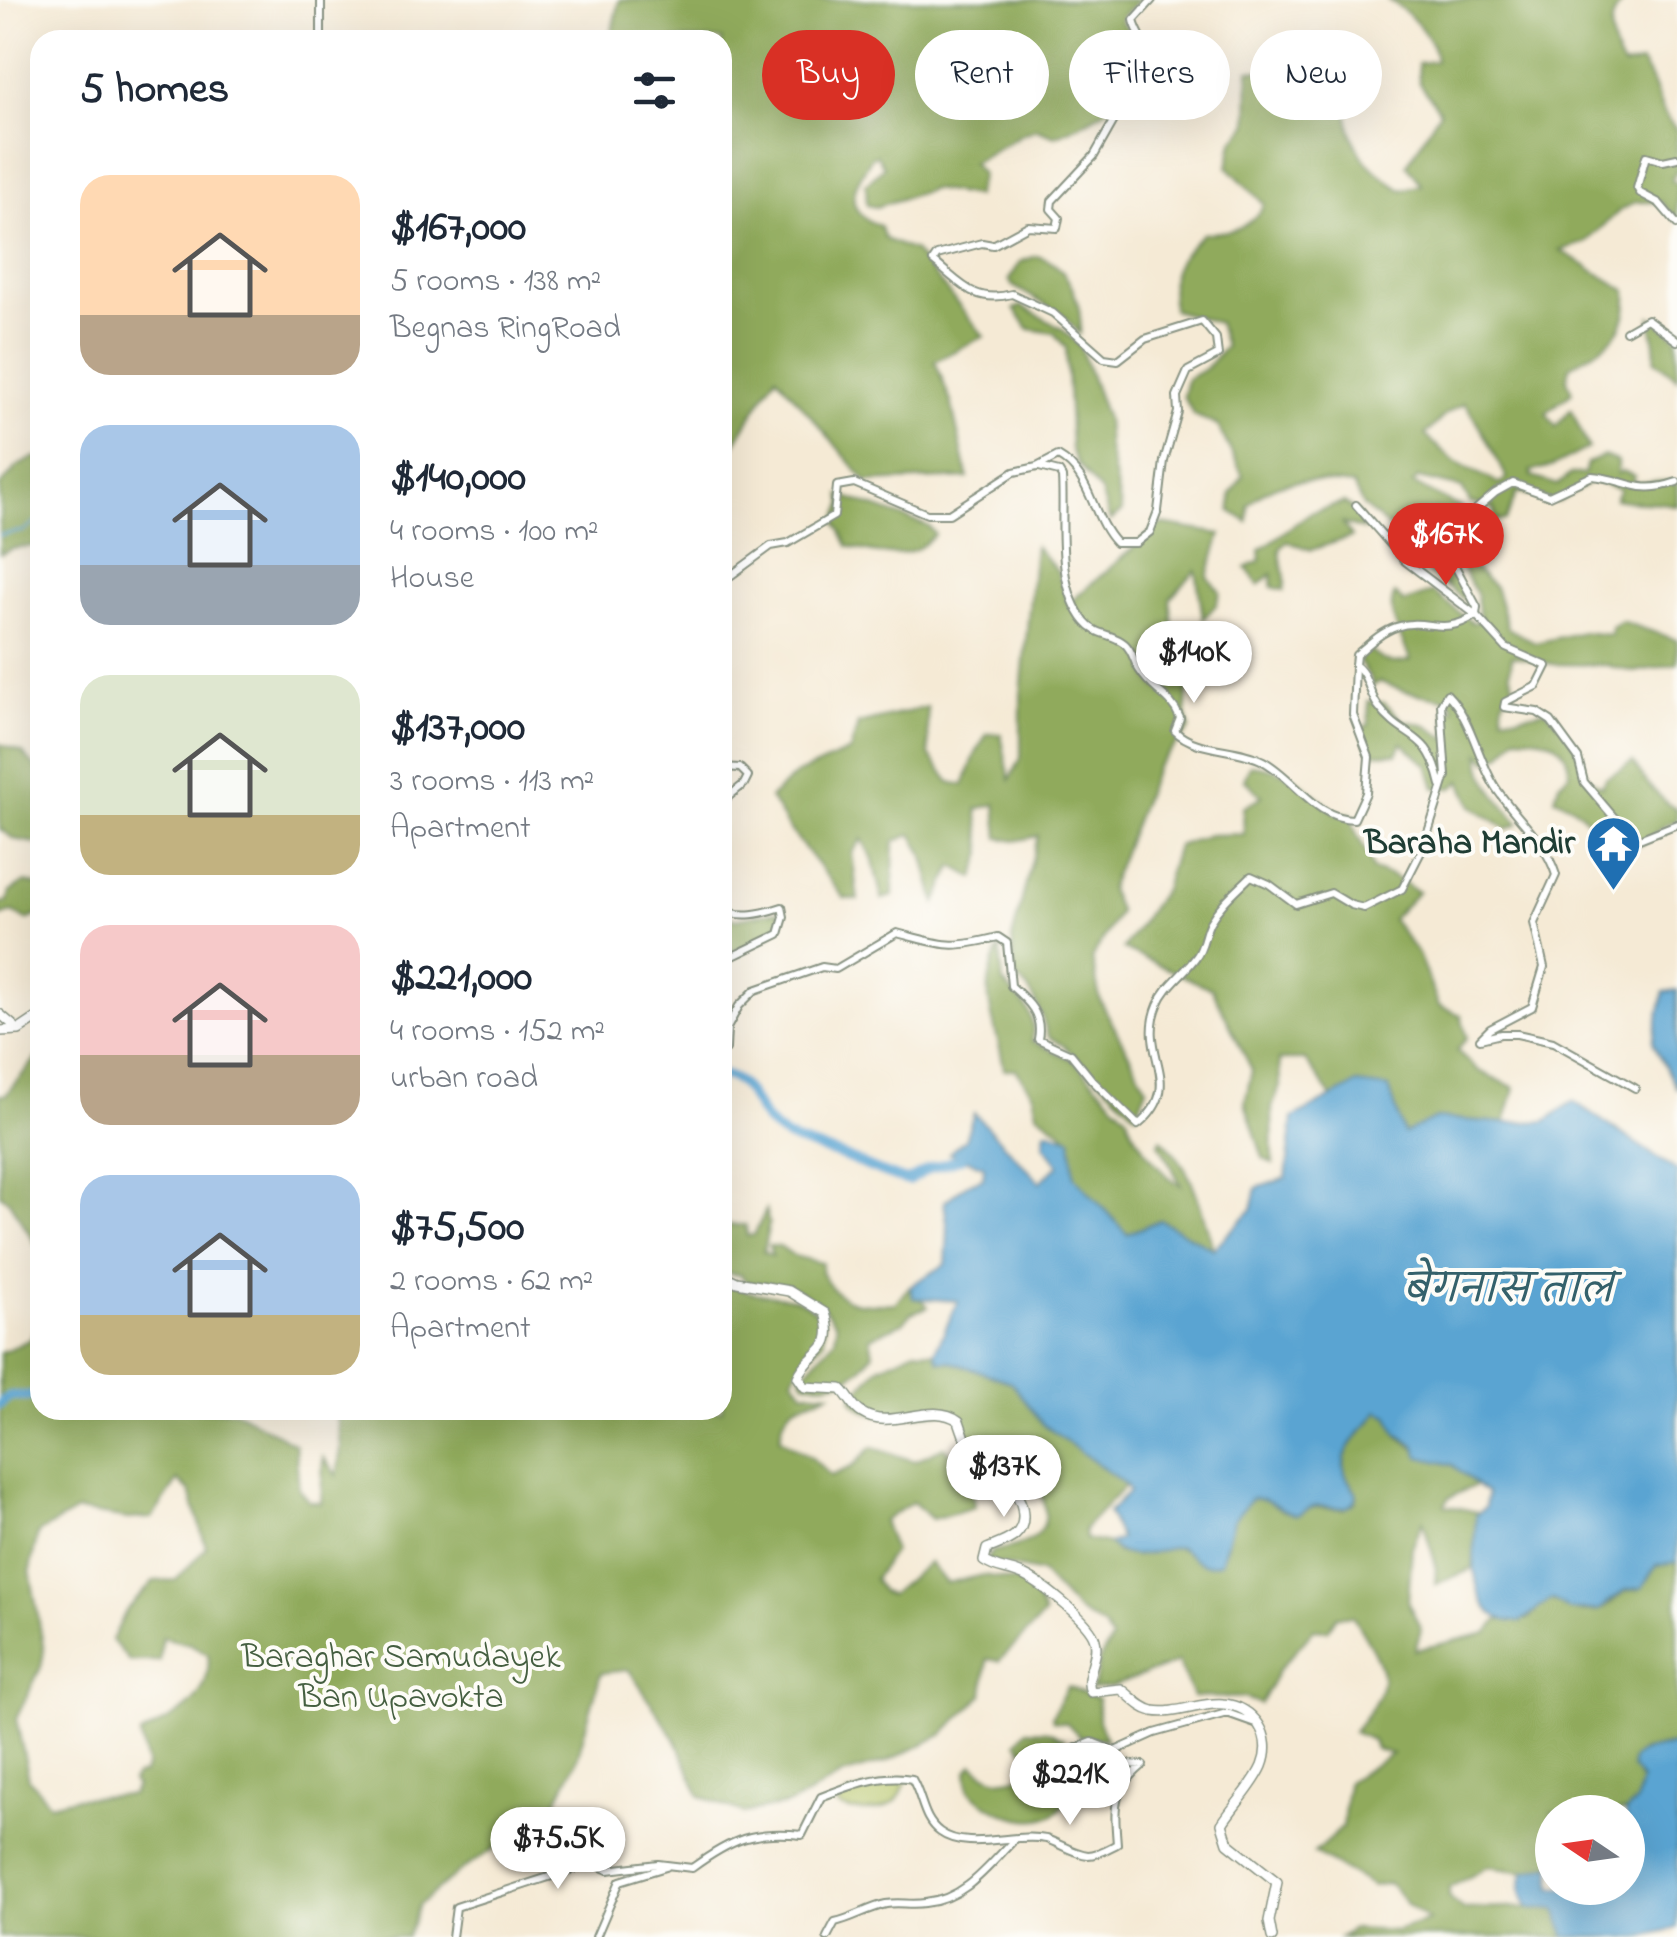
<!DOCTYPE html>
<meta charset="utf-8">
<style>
:root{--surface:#fff;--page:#f6f6f7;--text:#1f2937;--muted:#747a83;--accent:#d93025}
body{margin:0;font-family:"Indie Flower","Playpen Sans Deva",sans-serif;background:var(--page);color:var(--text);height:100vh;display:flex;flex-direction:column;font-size:38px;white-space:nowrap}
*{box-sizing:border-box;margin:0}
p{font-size:32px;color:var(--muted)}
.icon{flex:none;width:55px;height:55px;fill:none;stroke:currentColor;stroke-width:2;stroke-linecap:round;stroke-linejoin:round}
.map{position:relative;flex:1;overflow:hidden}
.sheet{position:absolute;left:30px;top:30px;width:702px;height:1390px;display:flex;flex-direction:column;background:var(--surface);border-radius:30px;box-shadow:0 10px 40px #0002}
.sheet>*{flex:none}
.top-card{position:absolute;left:762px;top:30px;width:762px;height:90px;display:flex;gap:20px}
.needle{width:65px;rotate:283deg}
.tools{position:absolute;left:1535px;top:1795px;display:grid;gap:20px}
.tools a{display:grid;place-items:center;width:110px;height:110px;border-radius:50%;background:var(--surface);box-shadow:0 10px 40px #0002;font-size:50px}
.price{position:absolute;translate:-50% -85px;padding:0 22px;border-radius:35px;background:#fff;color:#222;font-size:32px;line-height:65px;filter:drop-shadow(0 2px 5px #0008)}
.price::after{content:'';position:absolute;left:50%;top:60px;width:30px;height:22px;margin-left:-15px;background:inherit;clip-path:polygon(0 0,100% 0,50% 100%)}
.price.on{background:var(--accent);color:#fff}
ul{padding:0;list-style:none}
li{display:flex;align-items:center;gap:30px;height:250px;padding:0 50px}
li span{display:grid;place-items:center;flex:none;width:280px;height:200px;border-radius:30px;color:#555}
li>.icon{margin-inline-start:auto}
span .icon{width:120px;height:120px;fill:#fffc;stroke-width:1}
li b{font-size:42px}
h2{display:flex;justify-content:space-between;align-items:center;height:120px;padding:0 50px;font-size:42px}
.chip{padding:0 35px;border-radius:45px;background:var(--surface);box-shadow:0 10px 40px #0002;font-size:35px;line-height:90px}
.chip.on{background:var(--accent);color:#fff}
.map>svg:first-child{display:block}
.green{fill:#b6c568;stroke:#6a814e;stroke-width:2.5}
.forest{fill:#90aa5c;stroke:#587448;stroke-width:2.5;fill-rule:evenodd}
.water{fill:#5aa4d2;stroke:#3c7083;stroke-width:2.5}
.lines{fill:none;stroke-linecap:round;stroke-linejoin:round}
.stream{stroke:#5aa4d2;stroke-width:2.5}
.river{stroke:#5aa4d2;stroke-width:10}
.minor-casing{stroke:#8a9484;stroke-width:10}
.tertiary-casing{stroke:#8a9484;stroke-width:11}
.secondary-casing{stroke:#8a9484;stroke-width:12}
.minor{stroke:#fff;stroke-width:6}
.tertiary{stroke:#fff;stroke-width:8}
.secondary{stroke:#fff;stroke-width:9}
.labels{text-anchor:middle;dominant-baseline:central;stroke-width:8;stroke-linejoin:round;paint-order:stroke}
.poi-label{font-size:35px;font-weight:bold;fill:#1f3d34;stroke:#fdfcf7;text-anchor:end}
.park-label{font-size:35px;fill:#455f41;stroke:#fdfcf7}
.water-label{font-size:38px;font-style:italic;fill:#34616b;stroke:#fdfcf7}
</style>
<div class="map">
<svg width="1677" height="1937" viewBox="0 0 1677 1937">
<rect width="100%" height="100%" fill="#fdfcf7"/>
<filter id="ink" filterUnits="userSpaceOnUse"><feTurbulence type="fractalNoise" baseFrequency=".01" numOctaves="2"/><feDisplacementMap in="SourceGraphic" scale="20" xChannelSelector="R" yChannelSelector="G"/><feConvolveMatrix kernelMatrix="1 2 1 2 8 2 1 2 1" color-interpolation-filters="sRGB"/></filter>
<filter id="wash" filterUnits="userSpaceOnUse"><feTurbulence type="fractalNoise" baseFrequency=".0048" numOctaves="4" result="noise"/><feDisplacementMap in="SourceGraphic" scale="40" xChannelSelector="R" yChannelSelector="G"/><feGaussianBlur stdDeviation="2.25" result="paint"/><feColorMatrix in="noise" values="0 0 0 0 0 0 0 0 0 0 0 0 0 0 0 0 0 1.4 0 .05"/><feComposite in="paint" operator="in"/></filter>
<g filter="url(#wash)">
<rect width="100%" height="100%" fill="#f5ead5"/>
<!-- green -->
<path class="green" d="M907,1778C904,1786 902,1795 896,1801C883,1814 851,1814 837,1805L847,1794Z"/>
<!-- forest -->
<g class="forest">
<path d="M619,0H1140L1123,15L1121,21C1130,32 1146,46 1149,60C1157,88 1077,127 1055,136L1037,129L1022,134L972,163L981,174L975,196L932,189L876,207L867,205L866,184L884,167L877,155L872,157C854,186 839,210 880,226L885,239L914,251L984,336L935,361L951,402L968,478L867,482L776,375L723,464L722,40H610Z"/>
<path d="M1389,0H1626C1604,17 1610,46 1623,67L1641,63C1659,86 1656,110 1677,130V170L1671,180L1677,184V219L1661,202H1636L1619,211L1585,243L1560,250L1627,291C1630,338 1605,344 1570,366L1567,380L1572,392L1546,413L1556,427L1571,409L1588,448L1553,466L1531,471L1532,477L1558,485L1571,474H1584L1587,463L1604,456L1617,461V474L1622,471L1635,476L1631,483L1669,481L1677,485V506C1657,500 1636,504 1615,499L1620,489L1593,481L1558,502L1517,492L1506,520L1495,521L1494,508L1470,503L1462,488L1418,478L1413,484L1462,508C1448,549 1447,568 1471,605L1410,557L1393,531L1363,506L1353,485C1312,481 1279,473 1248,505V522L1231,511V494L1243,476L1218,426L1194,415L1183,396L1187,379L1205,369L1225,347L1218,323L1173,310C1167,270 1175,262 1202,234C1229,232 1250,230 1264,204L1228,167L1233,141L1248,125L1249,70L1306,74L1346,107C1352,150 1366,168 1402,190L1422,185L1407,165L1440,111L1419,82L1418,63L1436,61C1434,37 1409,12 1389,0ZM1464,403L1474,416L1507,478L1500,484L1455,462L1425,435L1446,414Z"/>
<path d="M1036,256C1070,263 1083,306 1080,334L1063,315L1013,286L1009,280L1020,262Z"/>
<path d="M1022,306L1062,329L1080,346L1106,419L1108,448L1122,512L1110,521L1101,492L1078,465L1071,450L1066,348L1054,333L1029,329L1014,309Z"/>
<path d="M1651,317L1677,337V378L1655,360C1658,346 1651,332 1651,317Z"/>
<path d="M35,457L40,458V545L12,549L0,554V486L18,466Z"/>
<path d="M841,495L928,526L935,534C911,563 881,555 848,546L836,521L843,505Z"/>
<path d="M1344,503L1360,515L1363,530L1342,523L1352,537L1311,550L1287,541L1280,549C1280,565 1288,574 1284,590L1272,587V574L1259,585L1246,568L1261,560L1260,550L1310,513Z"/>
<path d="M1161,524L1221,534L1208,577L1220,592L1216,605L1203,619L1196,570L1170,599L1175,641L1194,681L1187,687L1186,713L1190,729L1156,767L1109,889L1119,912L1092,958L1100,1000L1147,1088L1136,1114L1064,1046L1048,1036C1041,1014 1035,991 1015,977L1012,939L1038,836L1015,841L999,838L996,804L977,809L983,853L974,878L953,866L936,903L923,853L912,834L894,842L893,896L882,899L872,857L862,839L852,853L858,900L844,898L787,826L770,798L795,775L850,751L858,724L927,707L929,755L950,782L964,785L975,755L987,734H1001L1010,780L1021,758V693L1035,546L1058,572L1068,604Z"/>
<path d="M1462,558L1495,587L1508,628L1535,643L1582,632L1611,635V627L1621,621L1677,640V664L1634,672L1606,665L1552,664L1512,656L1510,672L1515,688C1504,695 1500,703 1503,715L1518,716L1546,710C1565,728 1581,750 1585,776L1602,786L1605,778L1633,762C1643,780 1660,800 1677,809V820C1659,826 1648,843 1637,846C1613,852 1593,822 1576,809C1570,804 1562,801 1555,798L1559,783L1570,773C1566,739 1546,737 1516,736L1503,754L1488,761L1480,753C1483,784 1500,801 1519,823L1507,829L1472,806L1461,781L1453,788H1435L1428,765L1402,743L1397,754L1372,753L1361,729L1369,724L1368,701L1384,703L1403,720L1427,726L1448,739L1446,712L1455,709L1450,700L1407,692L1380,682L1372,687L1371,679L1359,661L1361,655L1370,650C1382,662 1393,666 1410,660C1404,640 1384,613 1395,594L1404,603L1433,592L1472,623L1480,621L1477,596L1461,566Z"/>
<path d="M0,744L22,752L40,772V844L14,839L0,829Z"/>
<path d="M1250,765C1288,767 1310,789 1337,814H1351C1354,837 1367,847 1373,870L1392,876L1418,892L1392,919L1418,954L1439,1006L1461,1015L1467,1037L1457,1051L1479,1071L1515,1088L1505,1123L1436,1118L1403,1135L1357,1084L1332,1097L1305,1060H1279L1280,1086L1272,1108L1273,1164L1263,1158L1245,1103L1252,1070L1212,989L1123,949L1164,889L1177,846L1209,835L1244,834L1243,808L1262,796L1244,779Z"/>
<path d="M25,882L40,886V914L27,920L13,912L0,916V902L7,903L10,892Z"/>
<path d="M776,911L781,912C781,938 753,943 732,952L723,937L722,913L735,919Z"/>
<path d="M1000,946L1003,983C1022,1001 1037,1012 1032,1041L1073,1060L1128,1117C1130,1134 1164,1178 1181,1185L1159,1143L1161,1139C1193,1166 1202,1210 1213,1249L1160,1220L1127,1234L1074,1177L1071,1138L1037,1113L1033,1094L1016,1069H1004C996,1018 976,997 1000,946Z"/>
<path d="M40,1054V1251L9,1201L0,1194V1095H5Z"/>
<path d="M766,1210L769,1224L763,1252L772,1256L769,1246H780L794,1256L822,1263L821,1272C838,1305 860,1306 895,1303L910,1286L913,1298L923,1300L928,1307L911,1313L903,1323L870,1337L873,1353C856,1380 837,1386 806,1383L801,1376L835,1339L836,1324L821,1304L785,1284L746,1282L741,1275L723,1273L722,1230L729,1225H746L747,1236L754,1235Z"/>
<path d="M723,1282C733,1286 744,1291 755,1293C790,1299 795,1291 824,1319V1341L802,1362L793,1378L803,1391L830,1393C800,1407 785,1398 780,1438L811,1457L831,1476L852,1467L872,1447L914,1461L944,1447L971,1475L974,1507L932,1519L913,1502L883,1521L894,1551L874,1579L882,1592L890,1595L929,1562L946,1583L984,1575L1029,1584L1044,1615L999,1661L987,1659L983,1695L942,1735L886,1762L843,1775L791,1804L743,1813L700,1796L676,1740L629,1670L601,1673L576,1762L546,1822L505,1841L456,1874L419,1905L407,1937H0V1353L31,1339L40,1312V1410H234L295,1444L299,1489L309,1501L321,1503L323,1457L337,1476L341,1446L336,1410H722ZM178,1480L190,1492L206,1548L176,1580L154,1581L126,1611L112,1640L129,1661H159L162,1637L190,1644L208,1654C213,1703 174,1715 140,1736L147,1765L143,1774L135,1776L132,1782L136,1787L131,1795L75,1798L50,1804L29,1779L16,1719L41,1667L44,1651L30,1570L38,1533L77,1511L128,1519L152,1518Z"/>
<path d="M916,1350L935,1352L939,1361H950L1011,1382L1043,1424L1126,1485L1084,1529L1085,1539L1109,1544L1116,1552L1135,1556L1175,1547L1186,1551L1226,1546L1233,1519L1251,1499H1266L1283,1511L1301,1513L1313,1507L1343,1509L1355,1502L1357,1494C1353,1486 1347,1480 1345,1473C1338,1447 1368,1430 1378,1411L1389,1416L1398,1436L1416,1449L1453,1465L1478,1484L1448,1498L1445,1505L1478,1512L1473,1569L1435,1584L1436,1566L1423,1521L1412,1548L1408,1602L1421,1630L1415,1650L1487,1633L1498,1620L1528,1619L1547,1600C1569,1600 1572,1620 1603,1608C1618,1602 1619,1588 1638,1590L1656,1565L1677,1562V1744L1643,1751L1632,1760L1641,1784L1636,1802L1626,1812H1552V1865L1525,1872L1488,1867L1449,1888V1898L1463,1909L1552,1907L1559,1913L1566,1937H1340L1353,1929L1396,1931L1429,1920L1407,1904L1389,1883L1373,1886L1314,1853L1343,1827L1347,1782L1392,1754L1375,1749L1372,1740L1353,1732C1398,1679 1385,1671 1353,1616H1337L1328,1630L1314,1629L1278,1671L1260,1704L1245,1698L1193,1697L1178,1662L1111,1687L1090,1689L1095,1683L1099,1661L1111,1640L1104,1627L1077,1611L1041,1573L986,1561L993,1551C1018,1547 1050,1540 1045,1507C1043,1496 1039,1489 1029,1482C1016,1473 998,1473 985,1464C970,1454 969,1430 961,1415L953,1411C922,1413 870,1428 852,1398L879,1367Z"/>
<path d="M1067,1686L1098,1699V1721L1106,1739L1080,1737L1067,1723L1053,1721L1052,1717Z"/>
<path d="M1027,1730L1049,1731L1064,1739V1744L1046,1753L1029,1755L1017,1742Z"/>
<path d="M973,1764C1004,1791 1010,1775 1040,1771C1056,1769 1072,1770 1089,1767L1096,1772L1094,1780L1077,1784C1071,1792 1065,1805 1058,1811C1032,1832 987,1809 969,1790L967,1771Z"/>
</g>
<!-- water -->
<g class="water">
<path d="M1677,990V1089L1653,1042L1664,992Z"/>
<path d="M1357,1084L1389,1088L1404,1134L1436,1118L1505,1123L1546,1121L1573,1101L1677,1171V1562L1656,1565L1642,1588L1625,1590L1599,1610H1570L1552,1599L1520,1622C1465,1623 1474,1554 1476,1515L1485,1507L1487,1494L1453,1465L1420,1457L1415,1445L1396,1433L1389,1416L1378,1411C1367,1429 1338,1448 1345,1473C1347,1481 1353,1486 1357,1494C1351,1514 1338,1506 1321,1506C1312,1505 1305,1511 1297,1515C1280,1512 1269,1495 1251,1499L1233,1520L1221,1562C1200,1571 1195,1556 1179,1547C1155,1548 1131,1567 1109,1544L1120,1539L1108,1513L1129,1492L1126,1485L1043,1424L1011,1382L950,1361H939L935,1352L958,1301L913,1298L910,1286L946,1264L948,1229L944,1202L967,1184L983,1178L984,1166L949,1153L965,1139L974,1113L1040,1182L1059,1165L1044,1145L1046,1130L1071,1138L1075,1177L1127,1234L1160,1220L1213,1249L1252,1209L1257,1188L1286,1178L1293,1118Z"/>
<path d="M1677,1744V1928L1639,1937H1566L1556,1909L1530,1908C1519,1896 1519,1887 1525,1872L1552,1865V1888H1628L1626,1812L1636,1802L1641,1780L1632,1768V1760C1642,1747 1662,1750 1677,1744Z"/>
</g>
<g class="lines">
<!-- stream -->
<path class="stream" d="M0,535L24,531L40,520"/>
<!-- river -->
<g class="river">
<path d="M722,1075C750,1080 752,1106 769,1124C788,1143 818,1147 842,1156C864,1164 884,1175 908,1181L928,1169L961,1158"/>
<path d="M0,1404L10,1396H40"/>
</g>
</g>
</g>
<g filter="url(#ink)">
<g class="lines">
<defs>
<g id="minor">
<path d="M321,40V0"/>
<path d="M1677,158L1663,161L1646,156L1637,188L1640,193L1659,203L1677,224"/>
<path d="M1626,331L1647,319L1677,341"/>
<path d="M1039,467L1059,472L1062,477C1065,521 1054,583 1085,622C1096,636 1113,633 1125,644C1133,651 1134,663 1140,671C1152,691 1170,694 1180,718L1175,731C1196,752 1237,747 1263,761C1295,778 1315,819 1354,819L1366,793L1369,757L1353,715L1355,665"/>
<path d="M1356,505L1405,561L1476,615L1506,648L1547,666L1537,686L1505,702L1504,707L1537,712L1551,721L1578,758L1584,782L1634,841L1677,824"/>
<path d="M722,582L771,546L788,543L834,516L837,486L854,483L927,514H949L1014,472L1037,467L1058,456C1092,475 1091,517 1116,543H1136L1150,532L1158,511L1164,461L1178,412L1177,396L1188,371L1218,355L1216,338L1202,321L1145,339L1118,360L1104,358L1053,313L1012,294C974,304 961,283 933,261L937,255L982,243L993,245L1028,226L1057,228L1059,218L1051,209L1052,201L1094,156L1116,117L1143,103L1160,73C1154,57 1136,33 1134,20L1152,0"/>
<path d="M722,767L740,768L748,776L744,784L722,802"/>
<path d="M1441,785C1427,726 1406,744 1378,706C1369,694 1368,673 1355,665L1356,655C1368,645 1381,632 1396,627C1428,616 1440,638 1476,615L1477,607L1455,566L1459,524L1495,493L1513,483L1549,496L1592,476C1627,479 1637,496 1677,482"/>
<path d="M722,908C739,920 764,913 782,907L784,917L779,934L729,958L722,968"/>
<path d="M722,1054L726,1049L727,1028L739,1006L755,990L822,967L836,969L897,933C945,945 948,950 998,937L1007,943L1011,986C1028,1001 1043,1014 1038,1039L1071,1054L1092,1080L1138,1125C1188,1083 1137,1055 1158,1005C1166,985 1184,974 1196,957C1204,947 1204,933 1210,922C1221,903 1236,891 1251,876L1269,884L1296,904L1331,893L1351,905L1364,908L1402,889L1423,848L1446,776L1441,704L1447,694C1471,718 1477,756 1494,785C1513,816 1545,839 1556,875L1534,923L1544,967L1532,1007L1490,1029L1480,1039L1501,1034H1517L1553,1042L1635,1088"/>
<path d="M452,1937L456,1907L592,1863L608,1870L658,1864L692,1868C732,1839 753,1830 802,1835L821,1797C849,1786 882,1773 912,1779C923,1797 922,1819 940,1832C967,1852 1016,1832 1046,1839C1059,1843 1074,1854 1088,1855C1098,1855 1109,1848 1117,1844C1114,1806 1112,1791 1143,1765L1127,1764L1101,1769L1083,1761L1063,1767L1028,1765L1027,1758L1054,1757L1092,1742L1115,1751L1155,1733L1227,1713L1258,1724"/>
<path d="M596,1937L620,1881L666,1867"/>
<path d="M827,1937L835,1922C853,1918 868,1908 886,1904C899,1902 912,1905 925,1903C963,1900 987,1868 1012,1842"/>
</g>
<path id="tertiary" d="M0,1014L19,1030"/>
<g id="secondary">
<path d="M0,1031L19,1030L40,1016"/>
<path d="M722,1275L737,1282L789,1291L825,1313C838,1354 811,1348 798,1377L805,1387L841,1389C849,1396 853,1408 862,1413C890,1432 931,1400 959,1421C963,1432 967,1447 974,1457C988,1480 1022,1482 1023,1515C1024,1537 1006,1541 987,1549L984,1561C995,1569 1008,1569 1020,1574C1038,1580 1091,1622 1095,1640C1100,1658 1083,1676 1091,1692L1121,1689C1132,1697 1140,1708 1153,1711C1176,1715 1200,1702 1223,1704C1254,1706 1274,1736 1262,1766C1254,1785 1234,1805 1222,1824L1228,1843L1277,1882L1269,1921L1272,1937"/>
</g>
</defs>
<!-- minor casing -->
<use href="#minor" class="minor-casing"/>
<!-- tertiary casing -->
<use href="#tertiary" class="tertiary-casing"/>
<!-- secondary casing -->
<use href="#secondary" class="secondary-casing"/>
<!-- minor -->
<use href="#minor" class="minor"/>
<!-- tertiary -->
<use href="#tertiary" class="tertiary"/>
<!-- secondary -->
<use href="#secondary" class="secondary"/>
</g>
</g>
<!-- icons -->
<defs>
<symbol id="temple-pin" viewBox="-11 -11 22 30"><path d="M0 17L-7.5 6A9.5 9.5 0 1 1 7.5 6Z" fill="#1f6fb2" stroke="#fdfcf7"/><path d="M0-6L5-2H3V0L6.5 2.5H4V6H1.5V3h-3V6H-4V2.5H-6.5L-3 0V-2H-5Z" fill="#fff"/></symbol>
</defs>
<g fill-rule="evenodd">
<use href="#temple-pin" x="1582" y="812" width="63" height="86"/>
</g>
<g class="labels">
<!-- poi labels -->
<g class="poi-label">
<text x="1575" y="844">Baraha Mandir</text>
</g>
<!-- park labels -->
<g class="park-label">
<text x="401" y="1658">Baraghar Samudayek<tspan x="401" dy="40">Ban Upavokta</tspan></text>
</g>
<!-- water labels -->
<g class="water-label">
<text x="1508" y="1292">बेगनास ताल</text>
</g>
</g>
</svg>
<div class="tools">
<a><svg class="needle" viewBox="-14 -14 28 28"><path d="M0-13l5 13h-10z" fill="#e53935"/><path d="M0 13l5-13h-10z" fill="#747a83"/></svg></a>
</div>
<b class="price on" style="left:1446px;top:588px">$167K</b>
<b class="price" style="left:1194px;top:706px">$140K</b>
<b class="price" style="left:1004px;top:1520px">$137K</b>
<b class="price" style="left:1070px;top:1828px">$221K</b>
<b class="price" style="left:558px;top:1892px">$75.5K</b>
<div class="top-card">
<a class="chip on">Buy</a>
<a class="chip">Rent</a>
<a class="chip">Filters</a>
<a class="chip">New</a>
</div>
<section class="sheet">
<h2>5 homes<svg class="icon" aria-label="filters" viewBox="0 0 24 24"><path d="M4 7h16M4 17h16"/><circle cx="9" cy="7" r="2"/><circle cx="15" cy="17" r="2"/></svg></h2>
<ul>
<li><span style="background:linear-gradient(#ffd9b3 70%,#b9a48a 0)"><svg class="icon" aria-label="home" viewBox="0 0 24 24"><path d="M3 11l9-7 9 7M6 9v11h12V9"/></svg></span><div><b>$167,000</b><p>5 rooms · 138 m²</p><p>Begnas RingRoad</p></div></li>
<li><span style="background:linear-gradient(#a9c7e8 70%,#9aa5b1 0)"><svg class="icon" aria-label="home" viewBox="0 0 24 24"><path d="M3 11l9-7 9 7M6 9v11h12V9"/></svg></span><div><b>$140,000</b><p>4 rooms · 100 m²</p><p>House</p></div></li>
<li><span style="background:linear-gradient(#dfe7d0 70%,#c2b280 0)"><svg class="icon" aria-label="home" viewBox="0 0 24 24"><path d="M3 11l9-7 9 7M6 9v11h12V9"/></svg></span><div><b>$137,000</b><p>3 rooms · 113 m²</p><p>Apartment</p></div></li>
<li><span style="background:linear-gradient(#f6c9c9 65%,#b9a48a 0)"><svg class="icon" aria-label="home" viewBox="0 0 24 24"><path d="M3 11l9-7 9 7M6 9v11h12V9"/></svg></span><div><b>$221,000</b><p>4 rooms · 152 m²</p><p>urban road</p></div></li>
<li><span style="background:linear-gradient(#a9c7e8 70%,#c2b280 0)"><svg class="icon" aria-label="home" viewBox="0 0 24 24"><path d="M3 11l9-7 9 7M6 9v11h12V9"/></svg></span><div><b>$75,500</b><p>2 rooms · 62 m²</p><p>Apartment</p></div></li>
</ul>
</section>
</div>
